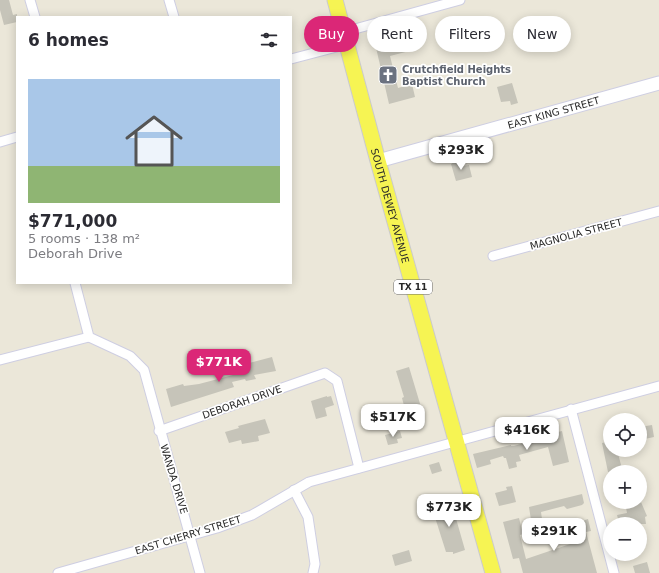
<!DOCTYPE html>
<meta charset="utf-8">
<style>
:root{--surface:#fff;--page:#f7f7f7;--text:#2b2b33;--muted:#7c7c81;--accent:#db2777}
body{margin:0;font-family:"DejaVu Sans",sans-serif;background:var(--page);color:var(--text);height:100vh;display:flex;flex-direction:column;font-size:15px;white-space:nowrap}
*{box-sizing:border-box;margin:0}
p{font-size:13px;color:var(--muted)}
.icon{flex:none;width:22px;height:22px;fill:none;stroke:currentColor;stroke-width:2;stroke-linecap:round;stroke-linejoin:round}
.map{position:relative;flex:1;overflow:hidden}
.side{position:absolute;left:16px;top:16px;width:276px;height:268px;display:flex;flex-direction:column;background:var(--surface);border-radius:0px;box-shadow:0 2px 10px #0003}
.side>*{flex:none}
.hud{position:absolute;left:304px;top:16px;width:295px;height:36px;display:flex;gap:8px}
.controls{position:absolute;left:603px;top:413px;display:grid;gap:8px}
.controls a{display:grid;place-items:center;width:44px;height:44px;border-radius:50%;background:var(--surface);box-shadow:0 2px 10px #0003;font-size:20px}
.price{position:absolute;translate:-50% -34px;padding:0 9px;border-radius:8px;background:#fff;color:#222;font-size:13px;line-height:26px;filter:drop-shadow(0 1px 2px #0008)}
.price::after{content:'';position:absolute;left:50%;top:24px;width:12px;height:9px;margin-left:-6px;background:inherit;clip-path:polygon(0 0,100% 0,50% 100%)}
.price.on{background:var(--accent);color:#fff}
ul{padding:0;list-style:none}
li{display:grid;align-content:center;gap:8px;height:212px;padding:0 12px}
li span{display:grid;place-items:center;height:124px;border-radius:0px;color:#555}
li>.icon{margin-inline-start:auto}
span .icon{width:72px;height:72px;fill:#fffc;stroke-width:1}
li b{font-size:17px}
h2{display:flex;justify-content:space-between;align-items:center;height:48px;padding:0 12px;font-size:17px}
.tag{padding:0 14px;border-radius:18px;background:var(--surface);box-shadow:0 2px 10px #0003;font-size:14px;line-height:36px}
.tag.on{background:var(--accent);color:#fff}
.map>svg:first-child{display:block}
.building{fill:#c6c4b9}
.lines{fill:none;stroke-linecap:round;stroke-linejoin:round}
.street-casing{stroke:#cecee2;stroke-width:11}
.secondary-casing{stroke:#cecee2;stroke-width:15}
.primary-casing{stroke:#cbcbcb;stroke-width:17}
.street{stroke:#fff;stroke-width:9}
.secondary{stroke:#fff;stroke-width:13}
.primary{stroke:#f6f453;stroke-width:15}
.labels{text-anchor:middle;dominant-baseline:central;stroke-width:3.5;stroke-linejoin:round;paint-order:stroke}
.shield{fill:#fff;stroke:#686868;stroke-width:1}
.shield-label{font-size:9px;font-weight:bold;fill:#282828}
.worship-label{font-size:10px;font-weight:bold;fill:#5b616d;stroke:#fff;text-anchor:start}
.street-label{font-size:10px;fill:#282828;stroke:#fff}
</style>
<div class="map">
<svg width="659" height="573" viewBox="0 0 659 573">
<rect width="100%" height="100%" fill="#ebe7d9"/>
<!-- building -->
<g class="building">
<path d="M0,0H9L13,15L17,14V22L4,25L0,10Z"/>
<path d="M412,29L417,49L390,56L398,88L412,84L415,97L389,104L374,39Z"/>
<path d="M512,83L518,103L511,105L510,101L501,102L497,87Z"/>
<path d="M460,159L463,166L469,165L472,177L456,181L451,164Z"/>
<path d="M272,357L276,371L254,375L256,379L246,381L245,379L232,382L234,387L171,407L166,389L183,384L184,386L199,384L233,375L232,371L242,367L241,365Z"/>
<path d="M409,367L424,417L408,421L402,398L404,397L396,371Z"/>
<path d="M327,396V397L331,396L334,405L325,408L327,416L316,419L311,401Z"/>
<path d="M265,419L270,433L258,436L259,441L242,444L241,440L229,443L225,432L239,428L238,426Z"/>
<path d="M652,425L654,437L640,440V427Z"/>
<path d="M400,431L402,438L397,439L398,443L388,445L385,435Z"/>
<path d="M562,431L569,462L553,466L548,447L519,455L521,461L516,462L517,467L509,469L506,458H504L503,456L490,460L491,464L477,468L473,454L511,445V446H514L527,442L529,439Z"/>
<path d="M610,441V450H617L623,472H608L602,443Z"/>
<path d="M439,462L442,471L432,474L429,465Z"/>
<path d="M512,486L516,502L499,506L495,493L507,490L506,487Z"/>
<path d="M582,494L584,503L582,505L567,509L564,506L541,512L542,519L531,520L529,507Z"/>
<path d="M451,501L465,550L453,554V552H446L433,511L438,510L436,505Z"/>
<path d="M625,502H641L647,516L645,517L646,524H625L624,522L619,523L617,515L627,513Z"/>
<path d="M519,518L523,534L520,535L526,559L576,542L573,530L570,531L569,525L588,519L591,531L586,532L597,573H523L519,558L513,559L503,522Z"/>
<path d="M409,550L412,561L395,566L392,555Z"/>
<path d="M647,562L650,573H635L633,566Z"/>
</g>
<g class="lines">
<defs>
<g id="street">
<path d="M30,0L35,17"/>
<path d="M169,0L174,17"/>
<path d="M344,32L460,0"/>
<path d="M291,59L348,44"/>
<path d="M0,142L17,137"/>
<path d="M493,256L659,211"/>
<path d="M75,283L89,337L130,356L144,370L200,573"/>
<path d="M0,360L89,337"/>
<path d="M571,409L614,573"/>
<path d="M159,431L325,373L337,381L359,468"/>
<path d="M294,490L308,517L315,564L313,573"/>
<path d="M58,573L217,528L252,515L309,482L659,386"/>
</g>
<g id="secondary">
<path id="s1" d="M378,161L659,83"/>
</g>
<g id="primary">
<path id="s2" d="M335,0L378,161L493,573"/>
</g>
</defs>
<!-- street casing -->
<use href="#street" class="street-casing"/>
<!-- secondary casing -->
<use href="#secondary" class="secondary-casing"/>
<!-- primary casing -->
<use href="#primary" class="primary-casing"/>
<!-- street -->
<use href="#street" class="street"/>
<!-- secondary -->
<use href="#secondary" class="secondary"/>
<!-- primary -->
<use href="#primary" class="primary"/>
</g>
<!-- icons -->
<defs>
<symbol id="church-square" viewBox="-11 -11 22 22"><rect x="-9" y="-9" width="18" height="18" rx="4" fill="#6b7280" stroke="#fff"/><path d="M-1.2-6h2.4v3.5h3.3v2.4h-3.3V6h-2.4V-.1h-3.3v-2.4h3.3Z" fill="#fff"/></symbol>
</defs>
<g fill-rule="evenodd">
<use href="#church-square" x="377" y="64" width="22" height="22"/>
</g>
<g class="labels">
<!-- shield labels -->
<rect class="shield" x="394" y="280" width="38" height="14" rx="3"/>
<g class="shield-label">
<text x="413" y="287">TX 11</text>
</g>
<!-- worship labels -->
<g class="worship-label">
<text x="402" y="69">Crutchfield Heights<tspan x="402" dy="12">Baptist Church</tspan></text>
</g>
<!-- street labels -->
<g class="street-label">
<text stroke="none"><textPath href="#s1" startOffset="182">EAST KING STREET</textPath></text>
<text stroke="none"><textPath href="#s2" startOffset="213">SOUTH DEWEY AVENUE</textPath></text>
<text transform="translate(576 234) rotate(-15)">MAGNOLIA STREET</text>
<text transform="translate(242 402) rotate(-19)">DEBORAH DRIVE</text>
<text transform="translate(174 479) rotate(73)">WANDA DRIVE</text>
<text transform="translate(188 535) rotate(-17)">EAST CHERRY STREET</text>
</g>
</g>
</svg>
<div class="controls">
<a><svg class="icon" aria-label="locate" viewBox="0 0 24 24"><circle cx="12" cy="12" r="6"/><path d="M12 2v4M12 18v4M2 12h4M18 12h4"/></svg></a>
<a>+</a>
<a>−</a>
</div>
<b class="price" style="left:461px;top:171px">$293K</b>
<b class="price on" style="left:219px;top:383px">$771K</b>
<b class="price" style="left:393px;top:438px">$517K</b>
<b class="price" style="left:527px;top:451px">$416K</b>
<b class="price" style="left:449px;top:528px">$773K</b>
<b class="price" style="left:554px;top:552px">$291K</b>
<div class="hud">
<a class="tag on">Buy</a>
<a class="tag">Rent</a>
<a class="tag">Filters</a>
<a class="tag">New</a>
</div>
<section class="side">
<h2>6 homes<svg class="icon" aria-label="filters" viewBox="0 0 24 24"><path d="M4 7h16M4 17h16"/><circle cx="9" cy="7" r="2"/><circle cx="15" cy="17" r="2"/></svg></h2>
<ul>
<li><span style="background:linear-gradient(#a9c7e8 70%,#8fb573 0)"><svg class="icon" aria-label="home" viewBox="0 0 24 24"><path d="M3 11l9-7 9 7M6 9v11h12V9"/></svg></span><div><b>$771,000</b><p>5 rooms · 138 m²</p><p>Deborah Drive</p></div></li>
</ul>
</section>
</div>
